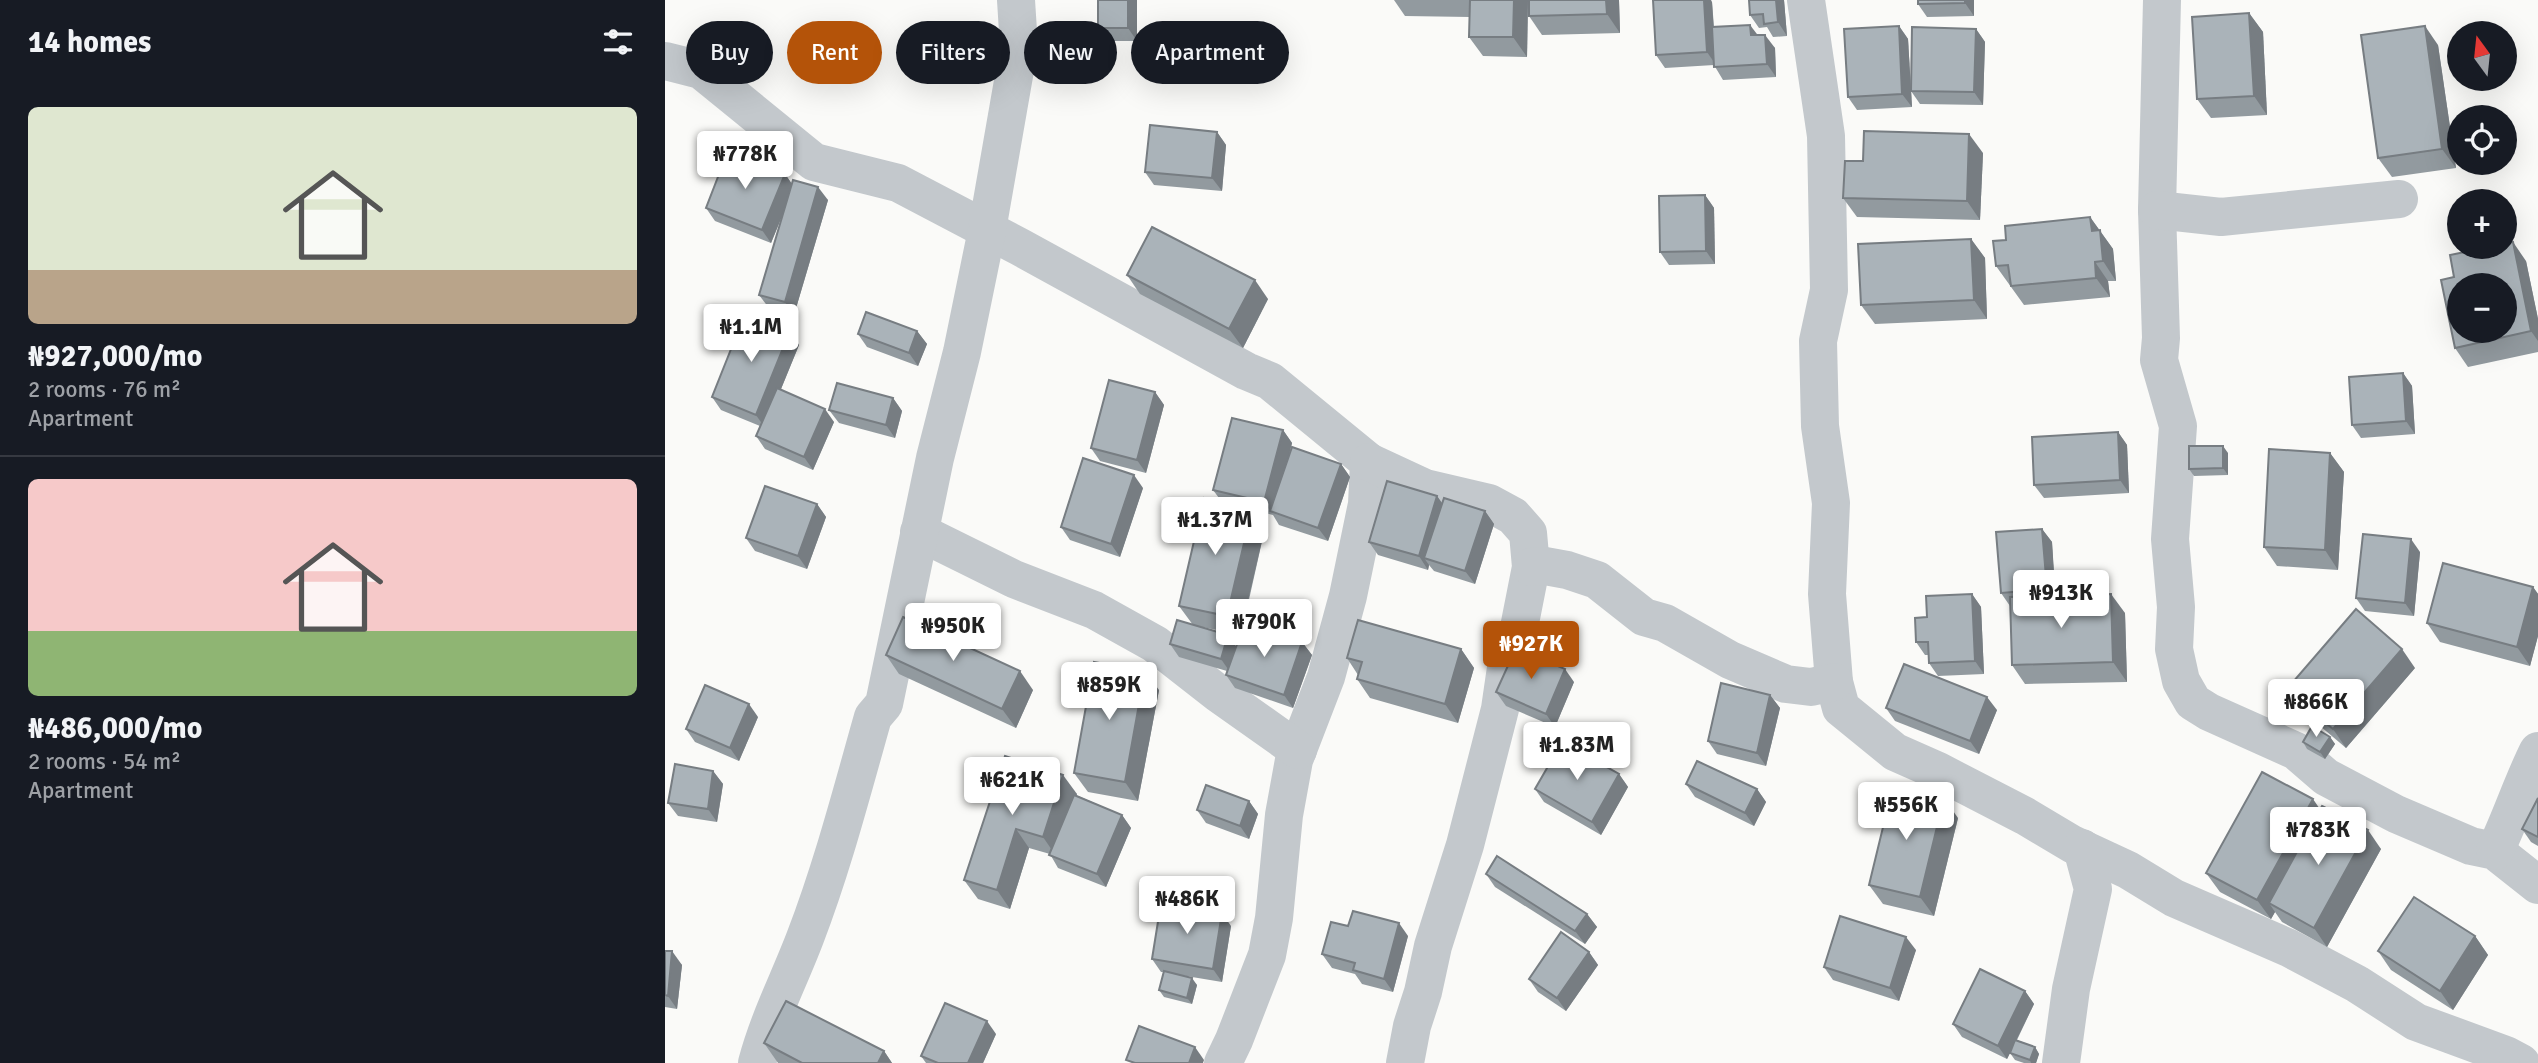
<!DOCTYPE html>
<meta charset="utf-8">
<style>
:root{--surface:#171b24;--page:#20242c;--text:#f1f3f6;--muted:#9ea1a6;--line:#363941;--accent:#b45309}
body{margin:0;font-family:Signika,sans-serif;background:var(--page);color:var(--text);height:100vh;display:flex;flex-direction:column;font-size:26px;white-space:nowrap}
*{box-sizing:border-box;margin:0}
p{font-size:23px;color:var(--muted)}
.icon{flex:none;width:38px;height:38px;fill:none;stroke:currentColor;stroke-width:2;stroke-linecap:round;stroke-linejoin:round}
.map{position:relative;flex:1;overflow:hidden}
.sheet{display:flex;flex-direction:column;background:var(--surface);width:665px}
.sheet>*{flex:none}
.top-card{position:absolute;left:21px;top:21px;width:665px;height:63px;display:flex;gap:14px}
.needle{width:46px;rotate:345deg}
.tools{position:absolute;left:1782px;top:21px;display:grid;gap:14px}
.tools a{display:grid;place-items:center;width:70px;height:70px;border-radius:50%;background:var(--surface);box-shadow:0 7px 28px #0002;font-size:35px}
.price{position:absolute;translate:-50% -60px;padding:0 16px;border-radius:7px;background:#fff;color:#222;font-size:23px;line-height:46px;filter:drop-shadow(0 2px 4px #0008)}
.price::after{content:'';position:absolute;left:50%;top:42px;width:21px;height:16px;margin-left:-10px;background:inherit;clip-path:polygon(0 0,100% 0,50% 100%)}
.price.on{background:var(--accent);color:#fff}
ul{padding:0;list-style:none}
li{display:grid;align-content:center;gap:14px;height:371px;padding:0 28px}
li+li{border-top:2px solid var(--line)}
li span{display:grid;place-items:center;height:217px;border-radius:10px;color:#555}
li>.icon{margin-inline-start:auto}
span .icon{width:126px;height:126px;fill:#fffc;stroke-width:1}
li b{font-size:30px}
h2{display:flex;justify-content:space-between;align-items:center;height:84px;padding:0 28px;font-size:30px}
.chip{padding:0 24px;border-radius:32px;background:var(--surface);box-shadow:0 7px 28px #0002;font-size:24px;line-height:63px}
.chip.on{background:var(--accent);color:#fff}
main{display:flex;flex:1;min-height:0}
.map>svg:first-child{display:block}
.lines{fill:none;stroke-linecap:round;stroke-linejoin:round}
.minor{stroke:#c3c8cc;stroke-width:38}
.wall{fill:#929a9f;fill-rule:evenodd}
.shaded-wall{fill:#777d82}
.building{fill:#aab3b9;stroke:#777d82;stroke-width:2;fill-rule:evenodd}
</style>
<main>
<section class="sheet">
<h2>14 homes<svg class="icon" aria-label="filters" viewBox="0 0 24 24"><path d="M4 7h16M4 17h16"/><circle cx="9" cy="7" r="2"/><circle cx="15" cy="17" r="2"/></svg></h2>
<ul>
<li><span style="background:linear-gradient(#dfe7d0 75%,#b9a48a 0)"><svg class="icon" aria-label="home" viewBox="0 0 24 24"><path d="M3 11l9-7 9 7M6 9v11h12V9"/></svg></span><div><b>₦927,000/mo</b><p>2 rooms · 76 m²</p><p>Apartment</p></div></li>
<li><span style="background:linear-gradient(#f6c9c9 70%,#8fb573 0)"><svg class="icon" aria-label="home" viewBox="0 0 24 24"><path d="M3 11l9-7 9 7M6 9v11h12V9"/></svg></span><div><b>₦486,000/mo</b><p>2 rooms · 54 m²</p><p>Apartment</p></div></li>
</ul>
</section>
<div class="map">
<svg width="1873" height="1063" viewBox="0 0 1873 1063">
<rect width="100%" height="100%" fill="#fafaf8"/>
<g class="lines">
<!-- minor -->
<g class="minor">
<path d="M1141,0L1161,136L1164,290L1153,341L1155,426L1166,503L1162,594L1169,682L1176,708L1230,752L1273,771L1360,816L1407,844L1463,870L1509,898L1624,948L1692,984L1751,1022L1841,1055L1856,1063"/>
<path d="M1497,0L1492,210L1496,338L1494,360L1513,426L1505,539L1511,607L1509,649L1516,681L1528,702L1544,712L1631,751L1661,777L1731,814L1806,846L1830,851L1873,885"/>
<path d="M0,61L36,70L149,162L233,183L355,247L581,371L605,381L704,462L702,504L683,596L661,677L629,760L619,815L609,918L602,955L569,1040L558,1063"/>
<path d="M1492,210L1556,217L1734,199"/>
<path d="M704,462L760,488L824,503L848,516L863,533L866,567L853,633L843,654L835,709L800,845L768,946L758,992L747,1026L740,1063"/>
<path d="M254,532L349,579L429,610L490,644L554,694L633,750"/>
<path d="M866,567L880,566L902,570L932,580L979,617L1000,623L1065,660L1121,684L1146,687L1169,682"/>
<path d="M1830,851C1846,818 1857,783 1873,751"/>
<path d="M92,1063C104,1018 124,980 140,938C168,865 187,791 208,717L219,704L270,458L297,352L322,230L354,47L351,0"/>
<path d="M1396,1063L1406,989L1428,889L1417,848"/>
</g>
</g>
<!-- wall -->
<g class="wall">
<path d="M472,0V41H442L433,28Z"/>
<path d="M729,0H863L862,57L818,56L804,37L805,17L740,16Z"/>
<path d="M864,0H954L955,33L877,35L864,16Z"/>
<path d="M1084,0H1119L1122,36L1108,37L1102,27L1094,28L1085,15Z"/>
<path d="M1309,0V16L1262,17L1253,4Z"/>
<path d="M1047,2L1049,27L1093,35L1110,48L1111,77L1058,80L1049,65L1000,68L991,55Z"/>
<path d="M1584,13L1598,32L1602,115L1546,118L1532,99Z"/>
<path d="M1234,26L1243,39L1247,107L1192,110L1183,97Z"/>
<path d="M1311,29L1320,42L1318,105L1255,104L1246,91Z"/>
<path d="M1773,45L1791,168L1727,177L1713,158Z"/>
<path d="M552,132L561,145L557,191L489,185L480,172Z"/>
<path d="M1318,153L1315,220L1192,217L1178,198L1198,161Z"/>
<path d="M120,174L127,184L163,200L129,315L104,308L94,295L118,214L106,243L50,221L41,208Z"/>
<path d="M1040,195L1049,208L1050,264L1004,265L995,252Z"/>
<path d="M1425,217L1448,249L1451,281H1443L1445,297L1359,305L1331,266L1341,240Z"/>
<path d="M1306,239L1320,258L1322,319L1210,324L1196,305Z"/>
<path d="M1861,261L1873,319V352L1803,367L1790,348Z"/>
<path d="M462,275L603,299L578,348L475,294Z"/>
<path d="M125,331L134,345L116,389L169,422L148,470L100,449L91,436L95,426L56,410L47,397Z"/>
<path d="M252,331L262,344L253,366L202,347L193,334Z"/>
<path d="M1738,373L1747,386L1750,434L1696,438L1687,425Z"/>
<path d="M490,392L499,405L481,473L435,461L426,448Z"/>
<path d="M228,398L237,411L230,438L174,423L164,410Z"/>
<path d="M618,430L627,443L622,464H676L685,477L663,541L614,525L608,515L588,510L600,528L577,631L637,642L647,655L628,708L570,688L561,675L562,671L514,657L505,644L528,625L514,606L557,502L548,490ZM528,625L575,635L571,646Z"/>
<path d="M1453,432L1462,445L1464,493L1379,498L1369,485Z"/>
<path d="M1563,453V475L1529,476L1524,469Z"/>
<path d="M1665,453L1679,472L1673,570L1612,566L1599,547Z"/>
<path d="M478,488L455,557L405,540L396,527Z"/>
<path d="M772,496L777,503L820,511L829,524L810,584L769,571L764,565L763,570L713,555L704,542Z"/>
<path d="M152,504L161,517L142,569L90,551L81,538Z"/>
<path d="M1377,529L1387,542L1390,595L1460,613L1462,682L1360,684L1347,665L1345,606L1336,593Z"/>
<path d="M1755,552L1749,616L1700,611L1691,598Z"/>
<path d="M1868,587L1873,594V636L1865,666L1775,642L1762,623Z"/>
<path d="M1307,594L1316,607L1319,674L1273,676L1264,663V655H1260L1251,642L1262,617Z"/>
<path d="M796,649L809,668L793,723L705,698L692,679L693,675L682,658Z"/>
<path d="M221,655L368,690L351,728L234,674Z"/>
<path d="M1750,668L1681,748L1635,709L1621,690Z"/>
<path d="M909,682L890,727L841,706L831,692Z"/>
<path d="M494,690L473,801L423,792L409,773Z"/>
<path d="M1105,695L1115,708L1101,766L1052,754L1043,741Z"/>
<path d="M1221,708L1332,710L1314,754L1230,721Z"/>
<path d="M93,717L74,761L30,742L21,729Z"/>
<path d="M1665,737L1670,744L1660,759L1642,749L1638,742Z"/>
<path d="M340,756L412,794L411,795L457,815L466,828L441,887L393,868L385,854L364,848L345,909L313,899L299,880Z"/>
<path d="M48,771L58,784L52,822L13,816L3,803Z"/>
<path d="M954,774L963,787L936,835L879,802L870,789Z"/>
<path d="M1021,784L1092,789L1101,802L1089,826L1030,797Z"/>
<path d="M1873,798V846L1866,842L1857,829Z"/>
<path d="M584,801L593,814L584,839L541,823L532,810Z"/>
<path d="M1655,810L1716,849L1662,947L1617,922L1610,912L1606,919L1555,892L1541,873Z"/>
<path d="M1293,818L1269,916L1218,904L1204,885Z"/>
<path d="M821,874L922,914L932,927L920,944L830,887Z"/>
<path d="M566,926L557,982L515,975L532,985L527,1004L499,997L494,990L499,972H496L487,959Z"/>
<path d="M683,926L743,936L728,992L697,984L690,974L667,968L657,954Z"/>
<path d="M1810,936L1823,955L1788,1010L1726,970L1713,951Z"/>
<path d="M1251,950L1234,1001L1168,980L1159,967Z"/>
<path d="M0,951L17,965L12,1009L0,1007Z"/>
<path d="M924,952L933,965L901,1011L873,992L864,979Z"/>
<path d="M1360,991L1369,1004L1352,1040L1370,1047L1374,1054L1371,1063H1359L1350,1060L1345,1053L1342,1059L1297,1037L1288,1024Z"/>
<path d="M331,1034L318,1063H261L256,1056Z"/>
<path d="M99,1043L219,1051L227,1063H113Z"/>
</g>
<!-- shaded-wall -->
<g class="shaded-wall">
<path d="M463,0H472V41L463,28Z"/>
<path d="M849,0H863L862,57L848,37Z"/>
<path d="M941,0H954L955,33L942,14Z"/>
<path d="M1039,0H1046L1047,2L1051,65L1042,52Z"/>
<path d="M1111,0H1119L1122,36L1113,22Z"/>
<path d="M1300,0H1309V16L1300,3Z"/>
<path d="M1584,13L1598,32L1602,115L1589,96Z"/>
<path d="M1085,25L1095,38L1086,35Z"/>
<path d="M1234,26L1243,39L1247,107L1237,94Z"/>
<path d="M1760,26L1773,45L1791,168L1777,149Z"/>
<path d="M1311,29L1320,42L1318,105L1309,92Z"/>
<path d="M1100,35L1110,48L1111,77L1102,64Z"/>
<path d="M552,132L561,145L557,191L547,178Z"/>
<path d="M1304,134L1318,153L1315,220L1302,201Z"/>
<path d="M120,174L129,187L106,243L97,230Z"/>
<path d="M153,187L163,200L129,315L120,302Z"/>
<path d="M1040,195L1049,208L1050,264L1041,251Z"/>
<path d="M1425,217L1448,249L1451,281L1438,261L1427,231Z"/>
<path d="M1306,239L1320,258L1322,319L1309,300Z"/>
<path d="M1848,242L1861,261L1873,319V341L1866,331Z"/>
<path d="M1430,262L1443,281L1445,297L1431,278Z"/>
<path d="M590,280L603,299L578,348L564,329Z"/>
<path d="M125,331L134,345L100,428L91,415Z"/>
<path d="M252,331L262,344L253,366L244,353Z"/>
<path d="M1738,373L1747,386L1750,434L1741,421Z"/>
<path d="M490,392L499,405L481,473L472,460Z"/>
<path d="M228,398L237,411L230,438L221,425Z"/>
<path d="M160,409L169,422L148,470L139,457Z"/>
<path d="M618,430L627,443L609,513L606,512L599,502Z"/>
<path d="M1453,432L1462,445L1464,493L1455,480Z"/>
<path d="M1558,446L1563,453V475L1558,468Z"/>
<path d="M1665,453L1679,472L1673,570L1660,550Z"/>
<path d="M676,464L685,477L663,541L653,528Z"/>
<path d="M469,475L478,488L455,557L446,544Z"/>
<path d="M772,496L781,509L759,558L764,565L763,570L754,556Z"/>
<path d="M152,504L161,517L142,569L133,556Z"/>
<path d="M587,509L600,528L575,635L562,616Z"/>
<path d="M820,511L829,524L810,584L800,571Z"/>
<path d="M1377,529L1387,542L1391,602L1382,589Z"/>
<path d="M1746,539L1755,552L1749,616L1740,603Z"/>
<path d="M1868,587L1873,594V636L1865,666L1852,647Z"/>
<path d="M1307,594L1316,607L1319,674L1310,661Z"/>
<path d="M1446,594L1460,613L1462,682L1448,662Z"/>
<path d="M563,635L572,648L565,672L556,659Z"/>
<path d="M637,642L647,655L628,708L619,695Z"/>
<path d="M796,649L809,668L793,723L780,704Z"/>
<path d="M1737,649L1750,668L1681,748L1668,729Z"/>
<path d="M900,669L909,682L890,727L881,714Z"/>
<path d="M355,671L368,690L351,728L337,709Z"/>
<path d="M480,671L494,690L473,801L460,782Z"/>
<path d="M1105,695L1115,708L1101,766L1092,753Z"/>
<path d="M1322,697L1332,710L1314,754L1305,741Z"/>
<path d="M84,704L93,717L74,761L65,748Z"/>
<path d="M1665,737L1670,744L1660,759L1655,752Z"/>
<path d="M48,771L58,784L52,822L43,809Z"/>
<path d="M954,774L963,787L936,835L927,822Z"/>
<path d="M398,775L412,794L391,856L378,837Z"/>
<path d="M1092,789L1101,802L1089,826L1080,813Z"/>
<path d="M1279,798L1293,818L1269,916L1255,897Z"/>
<path d="M1648,799L1661,818L1604,903L1610,912L1606,919L1592,900Z"/>
<path d="M584,801L593,814L584,839L575,826Z"/>
<path d="M457,815L466,828L441,887L432,874Z"/>
<path d="M351,829L364,848L345,909L332,890Z"/>
<path d="M1703,830L1716,849L1662,947L1649,928Z"/>
<path d="M557,913L566,926L557,982L548,969Z"/>
<path d="M922,914L932,927L920,944L910,931Z"/>
<path d="M734,923L743,936L728,992L719,979Z"/>
<path d="M1810,936L1823,955L1788,1010L1775,991Z"/>
<path d="M1241,937L1251,950L1234,1001L1225,988Z"/>
<path d="M7,951L17,965L12,1009L3,996Z"/>
<path d="M924,952L933,965L901,1011L892,998Z"/>
<path d="M527,978L532,985L527,1004L522,998Z"/>
<path d="M1360,991L1369,1004L1342,1059L1333,1046Z"/>
<path d="M322,1021L331,1034L318,1063H303Z"/>
<path d="M530,1047L539,1060L538,1063H524Z"/>
<path d="M1370,1047L1374,1054L1371,1063H1366L1365,1060Z"/>
<path d="M219,1051L227,1063H213Z"/>
</g>
<!-- building -->
<g class="building">
<rect x="433" y="0" width="30" height="28"/>
<path d="M805,0H849L848,37H804Z"/>
<path d="M864,0H941L942,14L864,16Z"/>
<path d="M988,0H1039L1042,52L991,55Z"/>
<path d="M1084,0H1111L1113,22L1099,24L1098,14L1085,15Z"/>
<path d="M1253,0H1300V3L1253,4Z"/>
<path d="M1584,13L1589,96L1532,99L1527,17Z"/>
<path d="M1085,25L1086,35H1100L1102,64L1049,67L1047,27Z"/>
<path d="M1234,26L1237,94L1183,97L1179,29Z"/>
<path d="M1760,26L1777,149L1713,158L1696,35Z"/>
<path d="M1247,27L1311,29L1309,92L1246,91Z"/>
<path d="M485,125L552,132L547,178L480,172Z"/>
<path d="M1199,131L1304,134L1302,201L1178,198L1180,161H1198Z"/>
<path d="M63,151L120,174L97,230L41,208Z"/>
<path d="M128,180L153,187L120,302L94,295Z"/>
<path d="M1040,195L1041,251L995,252L994,196Z"/>
<path d="M1425,217L1427,231L1435,230L1438,261L1430,262L1431,278L1346,286L1343,265L1331,266L1328,241L1341,240L1340,226Z"/>
<path d="M487,227L590,280L564,329L462,275Z"/>
<path d="M1306,239L1309,300L1196,305L1193,244Z"/>
<path d="M1848,242L1866,331L1790,348L1776,280L1789,277L1785,255L1824,247H1839V244ZM1794,285H1839V331H1794Z"/>
<path d="M201,312L252,331L244,353L193,334Z"/>
<path d="M80,314L125,331L91,415L47,397Z"/>
<path d="M1738,373L1741,421L1687,425L1684,377Z"/>
<path d="M444,380L490,392L472,460L426,448Z"/>
<path d="M172,383L228,398L221,425L164,410Z"/>
<path d="M112,388L160,409L139,457L91,436Z"/>
<path d="M567,418L618,430L599,502L548,490Z"/>
<path d="M1453,432L1455,480L1369,485L1367,437Z"/>
<path d="M1524,446H1558V468L1524,469Z"/>
<path d="M627,447L676,464L653,528L605,511Z"/>
<path d="M1604,449L1665,453L1660,550L1599,547Z"/>
<path d="M418,458L469,475L446,544L396,527Z"/>
<path d="M722,481L772,496L754,556L704,542Z"/>
<path d="M100,486L152,504L133,556L81,538Z"/>
<path d="M539,498L587,509L562,616L514,606Z"/>
<path d="M779,498L820,511L800,571L759,558Z"/>
<path d="M1377,529L1382,589L1336,593L1331,532Z"/>
<path d="M1698,534L1746,539L1740,603L1691,598Z"/>
<path d="M1778,563L1868,587L1852,647L1762,623Z"/>
<path d="M1307,594L1310,661L1264,663L1263,642H1251L1250,618L1262,617L1261,596Z"/>
<path d="M1446,594L1448,662L1347,665L1345,597Z"/>
<path d="M1691,609L1737,649L1668,729L1621,690Z"/>
<path d="M238,617L355,671L337,709L221,655Z"/>
<path d="M512,620L563,635L556,659L505,644Z"/>
<path d="M693,620L796,649L780,704L692,679L697,662L682,658Z"/>
<path d="M580,622L637,642L619,695L561,675Z"/>
<path d="M851,648L900,669L881,714L831,692Z"/>
<path d="M429,662L480,671L460,782L409,773Z"/>
<path d="M1239,664L1322,697L1305,741L1221,708Z"/>
<path d="M1056,683L1105,695L1092,753L1043,741Z"/>
<path d="M40,685L84,704L65,748L21,729Z"/>
<path d="M1647,726L1665,737L1655,752L1638,742Z"/>
<path d="M897,742L954,774L927,822L870,789Z"/>
<path d="M340,756L398,775L378,837L351,829L332,890L299,880Z"/>
<path d="M1032,761L1092,789L1080,813L1021,784Z"/>
<path d="M10,764L48,771L43,809L3,803Z"/>
<path d="M1597,772L1648,799L1592,900L1541,873Z"/>
<path d="M541,785L584,801L575,826L532,810Z"/>
<path d="M1228,786L1279,798L1255,897L1204,885Z"/>
<path d="M409,795L457,815L432,874L384,855Z"/>
<path d="M1873,798V837L1857,829Z"/>
<path d="M1657,806L1703,830L1649,928L1604,903Z"/>
<path d="M832,856L922,914L910,931L821,874Z"/>
<path d="M1749,897L1810,936L1775,991L1713,951Z"/>
<path d="M496,903L557,913L548,969L487,959Z"/>
<path d="M688,911L734,923L719,979L688,970L690,963L657,954L666,922L683,926Z"/>
<path d="M1175,916L1241,937L1225,988L1159,967Z"/>
<path d="M896,932L924,952L892,998L864,979Z"/>
<path d="M0,951H7L3,996L0,995Z"/>
<path d="M1315,969L1360,991L1333,1046L1288,1024Z"/>
<path d="M499,971L527,978L522,998L494,990Z"/>
<path d="M121,1001L219,1051L213,1063H137L99,1043Z"/>
<path d="M280,1003L322,1021L303,1063H273L256,1056Z"/>
<path d="M474,1026L530,1047L524,1063H470L461,1060Z"/>
<path d="M1350,1040L1370,1047L1365,1060L1345,1053Z"/>
</g>
</svg>
<div class="tools">
<a><svg class="needle" viewBox="-14 -14 28 28"><path d="M0-13l5 13h-10z" fill="#e53935"/><path d="M0 13l5-13h-10z" fill="#9ea1a6"/></svg></a>
<a><svg class="icon" aria-label="locate" viewBox="0 0 24 24"><circle cx="12" cy="12" r="6"/><path d="M12 2v4M12 18v4M2 12h4M18 12h4"/></svg></a>
<a>+</a>
<a>−</a>
</div>
<b class="price" style="left:80px;top:191px">₦778K</b>
<b class="price" style="left:86px;top:364px">₦1.1M</b>
<b class="price" style="left:550px;top:557px">₦1.37M</b>
<b class="price" style="left:1396px;top:630px">₦913K</b>
<b class="price" style="left:599px;top:659px">₦790K</b>
<b class="price" style="left:288px;top:663px">₦950K</b>
<b class="price on" style="left:866px;top:681px">₦927K</b>
<b class="price" style="left:444px;top:722px">₦859K</b>
<b class="price" style="left:1651px;top:739px">₦866K</b>
<b class="price" style="left:912px;top:782px">₦1.83M</b>
<b class="price" style="left:347px;top:817px">₦621K</b>
<b class="price" style="left:1241px;top:842px">₦556K</b>
<b class="price" style="left:1653px;top:867px">₦783K</b>
<b class="price" style="left:522px;top:936px">₦486K</b>
<div class="top-card">
<a class="chip">Buy</a>
<a class="chip on">Rent</a>
<a class="chip">Filters</a>
<a class="chip">New</a>
<a class="chip">Apartment</a>
</div>
</div>
</main>
